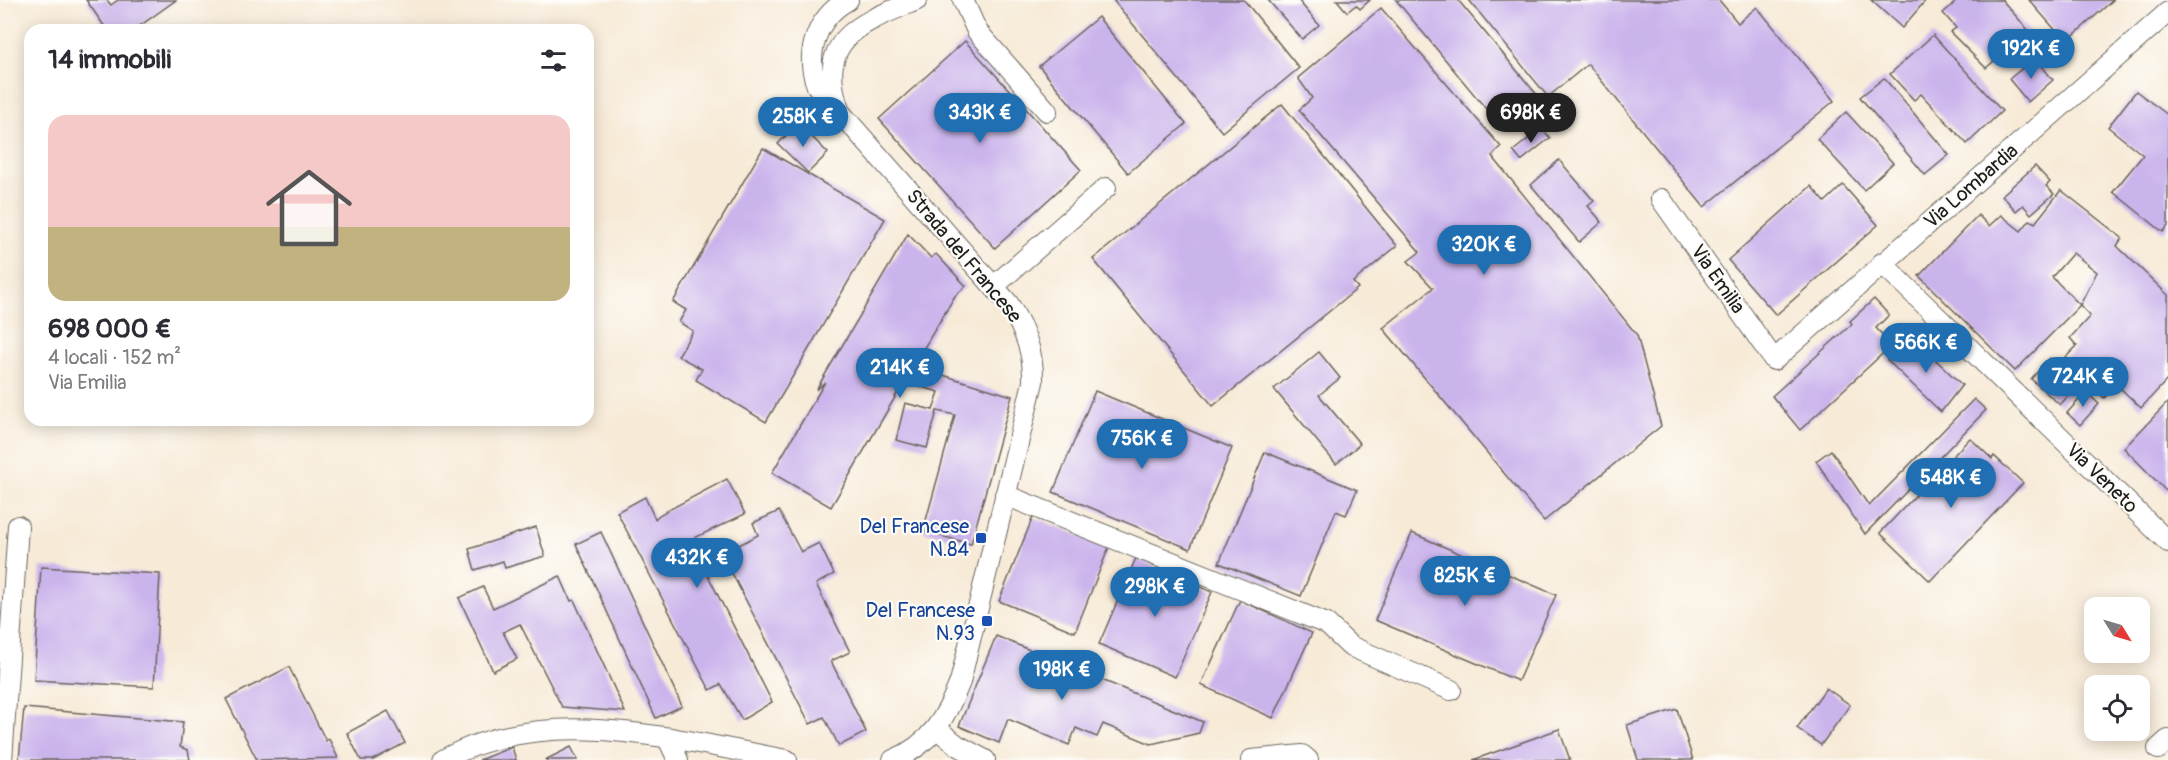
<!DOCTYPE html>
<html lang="it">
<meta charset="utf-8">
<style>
:root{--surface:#fff;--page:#f7f7f7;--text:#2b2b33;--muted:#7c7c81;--accent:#1f6fb2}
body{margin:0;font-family:Pangolin,sans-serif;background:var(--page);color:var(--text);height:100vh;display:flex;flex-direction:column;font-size:22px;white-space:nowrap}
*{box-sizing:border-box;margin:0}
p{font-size:20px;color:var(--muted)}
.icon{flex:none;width:33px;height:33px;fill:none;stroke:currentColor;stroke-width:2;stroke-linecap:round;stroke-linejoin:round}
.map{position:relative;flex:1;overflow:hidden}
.details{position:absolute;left:24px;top:24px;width:570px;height:402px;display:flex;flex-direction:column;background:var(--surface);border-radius:18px;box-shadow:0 3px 15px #0003}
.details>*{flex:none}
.needle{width:39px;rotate:127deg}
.buttons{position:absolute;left:2084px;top:597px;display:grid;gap:12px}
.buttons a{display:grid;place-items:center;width:66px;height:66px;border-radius:12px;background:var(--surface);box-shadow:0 3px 15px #0003;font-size:30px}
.price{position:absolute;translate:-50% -51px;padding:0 14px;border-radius:21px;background:var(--accent);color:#fff;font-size:20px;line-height:39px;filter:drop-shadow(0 2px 3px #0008)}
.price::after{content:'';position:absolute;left:50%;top:36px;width:18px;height:14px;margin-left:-9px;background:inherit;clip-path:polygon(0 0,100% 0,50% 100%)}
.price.on{background:#222;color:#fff}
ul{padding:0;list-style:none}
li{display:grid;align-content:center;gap:12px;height:318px;padding:0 24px}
li span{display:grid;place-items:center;height:186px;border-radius:18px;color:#555}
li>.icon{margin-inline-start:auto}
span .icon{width:108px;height:108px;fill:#fffc;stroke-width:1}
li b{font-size:26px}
h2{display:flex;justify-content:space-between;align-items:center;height:72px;padding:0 24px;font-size:26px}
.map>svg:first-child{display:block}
.building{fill:#cab4ec;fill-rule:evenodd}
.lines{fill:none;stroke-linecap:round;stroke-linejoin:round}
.minor-casing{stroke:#69645d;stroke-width:22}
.minor{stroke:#fff;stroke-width:20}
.transit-dot{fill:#1a4fb4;stroke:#fdfcf7;stroke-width:2}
.labels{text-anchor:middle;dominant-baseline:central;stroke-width:4.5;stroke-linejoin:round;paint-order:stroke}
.street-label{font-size:20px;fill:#1c1c1c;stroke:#fdfcf7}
.transit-label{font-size:20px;fill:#164399;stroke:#fdfcf7;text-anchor:end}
</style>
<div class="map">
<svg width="2168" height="760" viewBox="0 0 2168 760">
<rect width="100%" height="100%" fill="#fdfcf7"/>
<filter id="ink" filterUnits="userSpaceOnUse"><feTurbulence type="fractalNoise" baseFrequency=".0167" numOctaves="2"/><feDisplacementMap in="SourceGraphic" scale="12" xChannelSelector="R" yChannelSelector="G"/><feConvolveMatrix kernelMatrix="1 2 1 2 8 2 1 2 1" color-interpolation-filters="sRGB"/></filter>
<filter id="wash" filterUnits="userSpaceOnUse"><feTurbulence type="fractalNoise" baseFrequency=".008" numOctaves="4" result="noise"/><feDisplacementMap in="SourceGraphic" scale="24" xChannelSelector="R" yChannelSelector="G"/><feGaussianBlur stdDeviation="1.35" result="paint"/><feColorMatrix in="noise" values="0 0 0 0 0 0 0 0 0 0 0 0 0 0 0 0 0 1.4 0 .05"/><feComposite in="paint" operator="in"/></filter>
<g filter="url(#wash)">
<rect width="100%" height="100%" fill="#f7ead7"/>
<g id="blocks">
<!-- building -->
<g class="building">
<path d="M86,0H107L111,5L118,0H176L134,30H107Z"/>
<path d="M1113,0H1244L1299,68L1222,132Z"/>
<path d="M1268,0H1298L1319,25L1302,39Z"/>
<path d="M1337,0H1370L1360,9L1356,5L1347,12Z"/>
<path d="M1396,0H1458L1538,96L1501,127Z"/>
<path d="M1469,0H1719L1738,23L1757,7L1834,101L1704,207L1588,64L1548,97Z"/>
<path d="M1871,0H1926L1902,28Z"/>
<path d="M1958,0H2002L2029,31L1986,68L1950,32L1956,28L1943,13Z"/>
<path d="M2029,0H2113L2066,42Z"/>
<path d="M1381,8L1501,147L1492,156L1637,335L1661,426L1544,521L1383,328L1433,288L1408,261L1420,252L1299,110L1312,98L1298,78Z"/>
<path d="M1098,17L1186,124L1128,173L1039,66Z"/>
<path d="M1933,35L2002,111L1967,144L1921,94L1914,100L1890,74Z"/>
<path d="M965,41L1081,170L995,248L879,119Z"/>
<path d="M2035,58L2053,80L2028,102L2009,79Z"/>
<path d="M1884,78L1949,155L1925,175L1860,97Z"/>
<path d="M2136,91L2168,115V226L2163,232L2113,192L2143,155L2108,127Z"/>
<path d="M1282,104L1397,246L1353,282L1358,288L1213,406L1093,259Z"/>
<path d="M1846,112L1893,163L1864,190L1817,139Z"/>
<path d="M798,123L828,153L808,173L778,144Z"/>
<path d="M1542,128L1550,138L1521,161L1513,151Z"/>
<path d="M763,148L885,219L766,422L696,380L702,369L678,356L693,331L679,322L686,310L673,302Z"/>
<path d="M1559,160L1594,201L1588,206L1602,222L1579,242L1531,185Z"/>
<path d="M2035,166L2050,182L2046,186L2054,194L2031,214L2023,205L2016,211L2002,195Z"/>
<path d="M1843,185L1878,225L1776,315L1728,260L1811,186L1825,202Z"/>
<path d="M2061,190L2122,238L2117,246L2168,295V379L2141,408L2117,385L2104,398L2064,359L2077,346L2070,338L2090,316L2080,305L2015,371L1919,276L1978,215L1989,226L2001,215L2021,231L2030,220L2035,223ZM2073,253L2097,272L2080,305L2052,277Z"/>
<path d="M908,234L931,258L936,254L966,286L955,296L913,366L1012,396L971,544L923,531L955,415L937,411L927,448L896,440L905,403L933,410L939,392L904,382L831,507L772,473L825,382L816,390Z"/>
<path d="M1874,299L1889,315L1876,328L1892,345L1800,430L1772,396L1852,324L1850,321Z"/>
<path d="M1914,339L1962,385L1941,412L1887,360L1898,348L1902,352Z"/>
<path d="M1319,352L1340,378L1319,395L1360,444L1336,464L1274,389Z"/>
<path d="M2050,358L2079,384L2060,405L2031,379Z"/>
<path d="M1095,391L1232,448L1190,549L1053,492Z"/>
<path d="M2086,392L2099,404L2080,425L2067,413Z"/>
<path d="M1974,399L1986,410L1865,534L1816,461L1831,450L1869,506Z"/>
<path d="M2168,402V493L2124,448Z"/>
<path d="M1970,438L1992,459L1994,456L2023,483L1930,581L1880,533Z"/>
<path d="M1265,452L1357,490L1346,515L1336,511L1301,596L1219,563Z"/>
<path d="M727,479L745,514L690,540L772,702L742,720L721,684L710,690L617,512L645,497L655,519L659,515Z"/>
<path d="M779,511L801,552L819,543L834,574L816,584L850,652L831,661L866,732L839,746L824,717L810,724L722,554L758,535L753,523Z"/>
<path d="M1033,517L1109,547L1075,632L999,601Z"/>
<path d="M536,527L545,556L505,568L503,561L475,570L469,549Z"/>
<path d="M601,532L682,706L656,718L576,544Z"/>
<path d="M1412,533L1556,595L1518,681L1375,620Z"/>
<path d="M1136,558L1212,592L1175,677L1099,644Z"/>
<path d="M41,567L160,574L154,687L34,680Z"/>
<path d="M560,576L571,601L574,600L625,712L562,707L520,624L503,632L517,659L493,671L459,598L483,587L493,608Z"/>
<path d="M1240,600L1312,633L1273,718L1201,685Z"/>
<path d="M996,636L1203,722L1199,733L1151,744L1103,724L1097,737L1076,728L1069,745L1008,719L999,743L959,726Z"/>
<path d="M289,667L326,741L329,739L338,758L257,760L226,699Z"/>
<path d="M1826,688L1850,705L1821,745L1797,728Z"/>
<path d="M24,708L183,722L180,747L188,750L190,760H19Z"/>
<path d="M1677,709L1693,760H1638L1627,725Z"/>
<path d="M388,711L405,743L373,760H361L347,733Z"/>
<path d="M1559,729L1570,760H1473Z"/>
<path d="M512,747L516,760H479Z"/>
<path d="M571,747L578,760H545Z"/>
</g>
</g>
</g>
<g filter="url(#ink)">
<use href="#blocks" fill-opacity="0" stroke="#69645d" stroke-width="1.5"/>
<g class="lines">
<defs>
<g id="minor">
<path d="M848,0C817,17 804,53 817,86L1008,303C1024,329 1034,351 1033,382L960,682C946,718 930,745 893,760"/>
<path d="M963,0L977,31L1047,111"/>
<path d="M838,106C815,37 864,22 917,0"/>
<path d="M1661,199L1774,360L2168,12"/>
<path d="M1882,263L2168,542"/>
<path d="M994,286L1106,188"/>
<path d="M1005,495L1327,624L1350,646L1451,690"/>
<path d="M937,729L957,745L985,760"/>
<path d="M668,739L678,760"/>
<path d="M2158,749L2168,740"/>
<path d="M2,760L18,526"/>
<path d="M443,760C547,702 676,740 787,760"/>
<path d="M1251,760L1302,755L1308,760"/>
</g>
</defs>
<!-- minor casing -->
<use href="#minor" class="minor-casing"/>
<!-- minor -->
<use href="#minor" class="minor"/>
</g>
</g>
<!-- markers -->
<g class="transit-dot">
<rect x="975" y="532" width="12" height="12" rx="3"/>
<rect x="981" y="615" width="12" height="12" rx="3"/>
</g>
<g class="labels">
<!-- street labels -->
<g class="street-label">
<text transform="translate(1971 186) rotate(-41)">Via Lombardia</text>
<text transform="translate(964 256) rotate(50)">Strada del Francese</text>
<text transform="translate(1718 279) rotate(55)">Via Emilia</text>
<text transform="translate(2102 478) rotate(44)">Via Veneto</text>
</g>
<!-- transit labels -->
<g class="transit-label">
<text x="969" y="526">Del Francese<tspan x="969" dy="23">N.84</tspan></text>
<text x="975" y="610">Del Francese<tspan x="975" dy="23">N.93</tspan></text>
</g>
</g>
</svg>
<div class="buttons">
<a><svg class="needle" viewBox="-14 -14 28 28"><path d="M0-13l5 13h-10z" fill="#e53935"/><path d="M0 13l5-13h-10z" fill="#7c7c81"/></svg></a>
<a><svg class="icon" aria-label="locate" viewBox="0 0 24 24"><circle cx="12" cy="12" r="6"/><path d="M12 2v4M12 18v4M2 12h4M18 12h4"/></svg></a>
</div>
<b class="price" style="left:2031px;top:80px">192K €</b>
<b class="price" style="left:980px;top:144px">343K €</b>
<b class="price on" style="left:1531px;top:144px">698K €</b>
<b class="price" style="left:803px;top:148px">258K €</b>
<b class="price" style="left:1484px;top:276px">320K €</b>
<b class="price" style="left:1926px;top:374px">566K €</b>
<b class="price" style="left:900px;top:399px">214K €</b>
<b class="price" style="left:2083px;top:408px">724K €</b>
<b class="price" style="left:1142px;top:470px">756K €</b>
<b class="price" style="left:1951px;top:509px">548K €</b>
<b class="price" style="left:697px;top:589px">432K €</b>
<b class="price" style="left:1465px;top:607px">825K €</b>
<b class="price" style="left:1155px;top:618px">298K €</b>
<b class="price" style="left:1062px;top:701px">198K €</b>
<section class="details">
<h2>14 immobili<svg class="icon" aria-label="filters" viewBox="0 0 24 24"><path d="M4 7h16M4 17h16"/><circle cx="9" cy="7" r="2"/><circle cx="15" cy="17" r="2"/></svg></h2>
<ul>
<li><span style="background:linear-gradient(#f6c9c9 60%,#c2b280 0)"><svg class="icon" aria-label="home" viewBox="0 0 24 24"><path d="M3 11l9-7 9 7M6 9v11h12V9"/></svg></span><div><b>698 000 €</b><p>4 locali · 152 m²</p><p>Via Emilia</p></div></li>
</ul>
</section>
</div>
